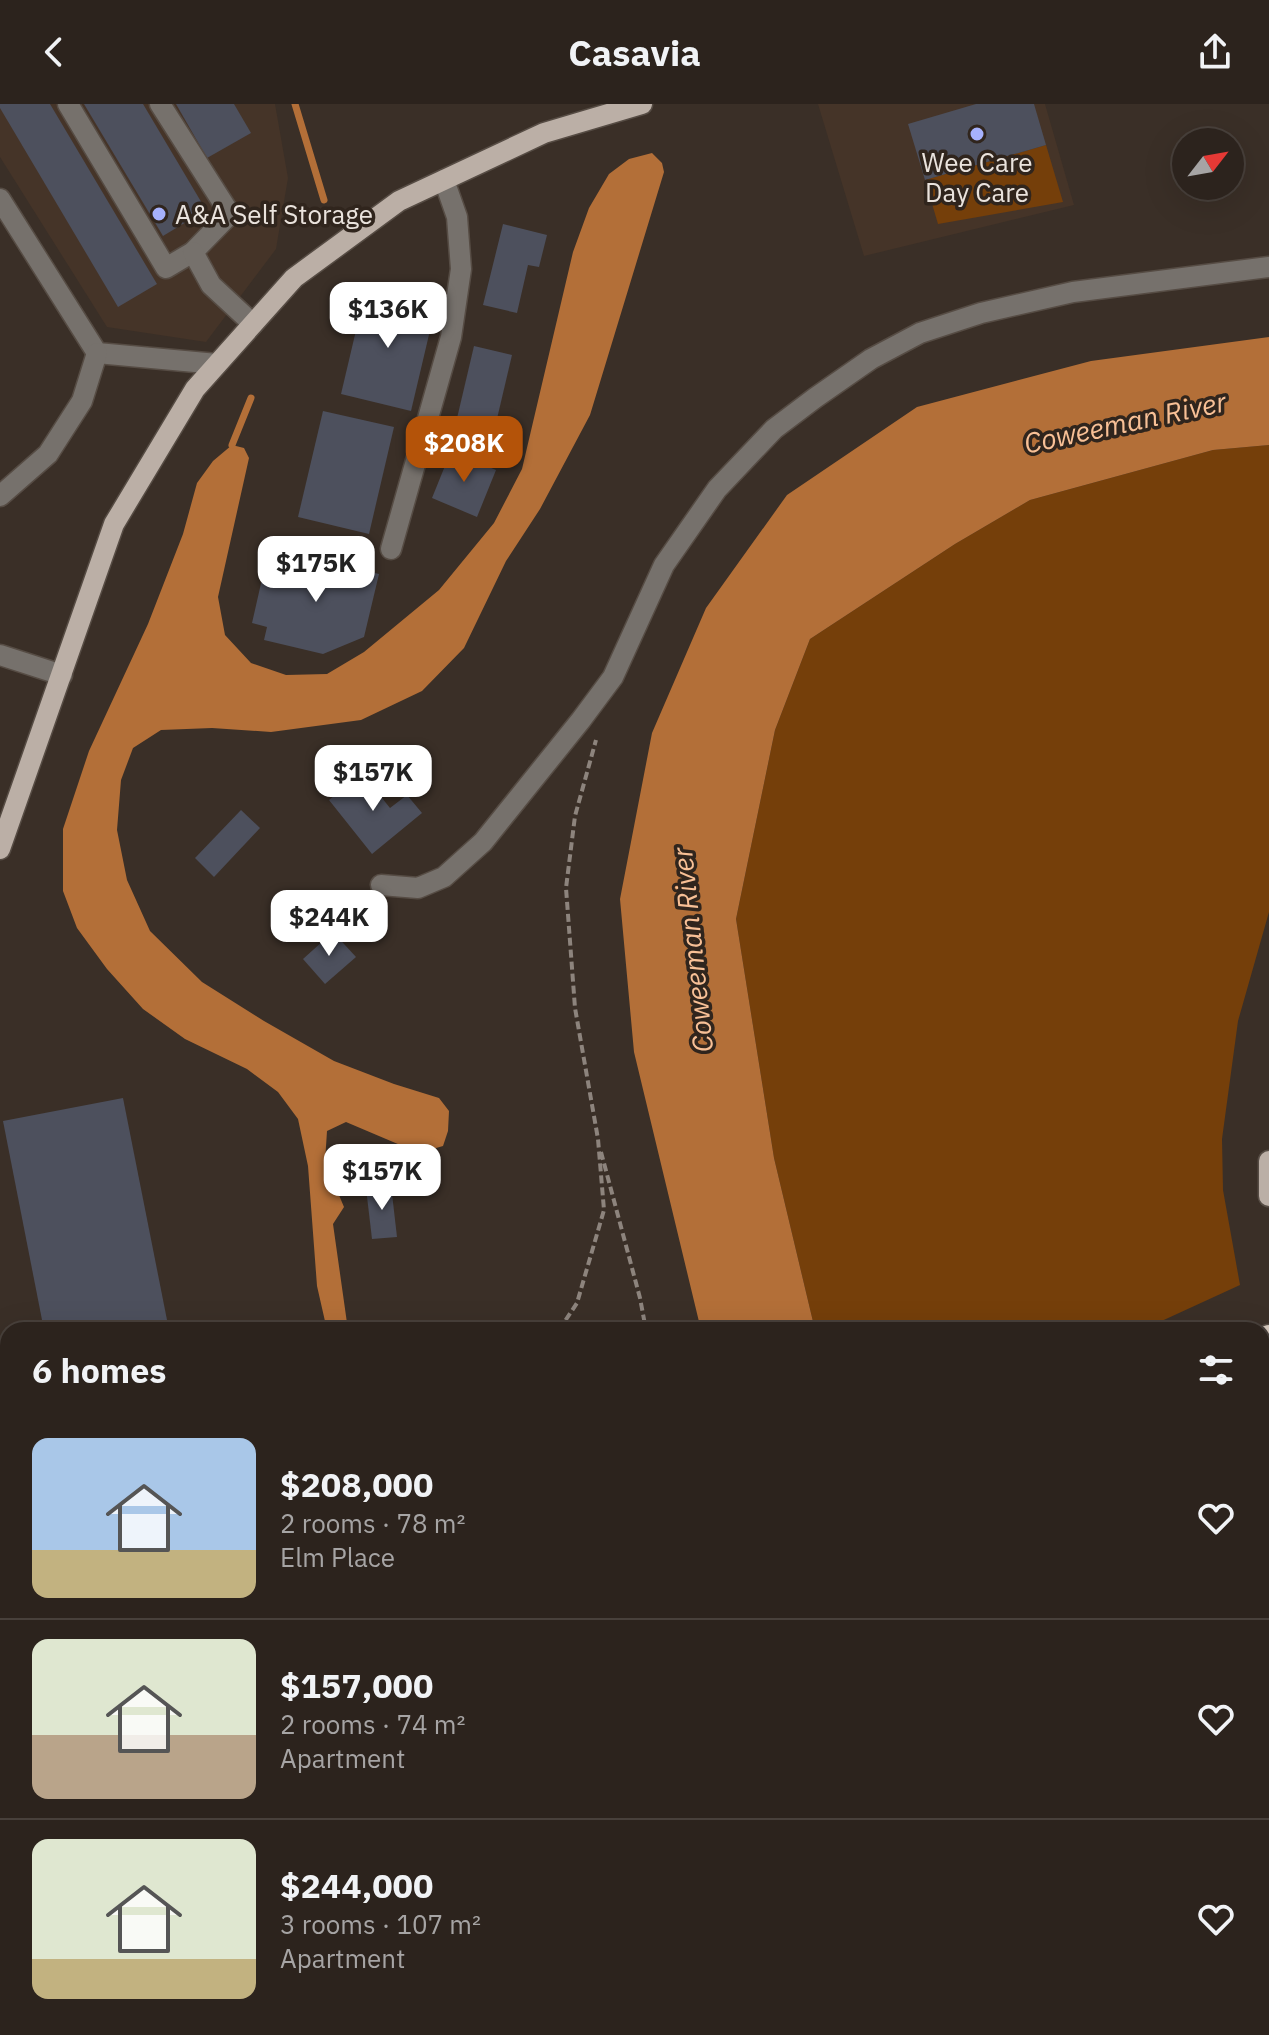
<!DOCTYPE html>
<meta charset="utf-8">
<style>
:root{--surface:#2c231d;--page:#342b26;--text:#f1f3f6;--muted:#a6a4a4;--line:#48403b;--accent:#b45309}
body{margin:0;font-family:"IBM Plex Sans",sans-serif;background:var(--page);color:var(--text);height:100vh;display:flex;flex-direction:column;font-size:30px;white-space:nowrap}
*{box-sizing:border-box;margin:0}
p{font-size:26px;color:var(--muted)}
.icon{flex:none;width:44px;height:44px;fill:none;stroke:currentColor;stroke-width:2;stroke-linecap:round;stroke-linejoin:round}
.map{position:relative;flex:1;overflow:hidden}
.side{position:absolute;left:0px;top:1218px;width:1270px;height:714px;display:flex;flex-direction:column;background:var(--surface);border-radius:24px 24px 0 0;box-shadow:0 8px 32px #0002,0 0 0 2px var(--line)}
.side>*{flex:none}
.needle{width:52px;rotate:59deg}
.controls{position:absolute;left:1172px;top:24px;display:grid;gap:16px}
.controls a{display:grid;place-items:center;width:72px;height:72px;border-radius:50%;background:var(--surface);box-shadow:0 8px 32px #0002,0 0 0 2px var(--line);font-size:40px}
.price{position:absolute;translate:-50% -68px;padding:0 18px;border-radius:16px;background:#fff;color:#222;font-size:26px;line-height:52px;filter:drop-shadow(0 2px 4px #0008)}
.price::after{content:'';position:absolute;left:50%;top:48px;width:24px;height:18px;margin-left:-12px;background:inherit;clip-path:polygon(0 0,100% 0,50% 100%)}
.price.selected{background:var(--accent);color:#fff}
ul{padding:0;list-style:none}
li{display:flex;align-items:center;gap:24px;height:200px;padding:0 32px}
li+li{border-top:2px solid var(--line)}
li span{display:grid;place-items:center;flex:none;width:224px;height:160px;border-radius:16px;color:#555}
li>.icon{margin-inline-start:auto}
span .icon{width:96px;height:96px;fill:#fffc;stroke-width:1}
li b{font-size:34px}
h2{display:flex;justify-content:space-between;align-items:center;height:96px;padding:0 32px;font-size:34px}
header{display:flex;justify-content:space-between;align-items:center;height:104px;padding:0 32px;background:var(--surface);font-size:36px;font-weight:800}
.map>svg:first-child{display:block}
.built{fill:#453428}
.green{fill:#753f0a}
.water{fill:#b36f38}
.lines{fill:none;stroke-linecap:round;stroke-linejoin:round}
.stream{stroke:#b36f38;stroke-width:7}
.building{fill:#4d505d}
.minor-casing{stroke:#564c44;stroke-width:23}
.major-casing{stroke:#564c44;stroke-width:23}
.highway-casing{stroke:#564c44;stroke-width:27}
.path{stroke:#8d847d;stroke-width:4;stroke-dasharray:8 4;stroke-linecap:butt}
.minor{stroke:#76716c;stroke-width:20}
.major{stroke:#bbafa6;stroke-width:20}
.highway{stroke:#d6c8bd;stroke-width:24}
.poi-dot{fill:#a6b1fc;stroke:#30251d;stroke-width:3}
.labels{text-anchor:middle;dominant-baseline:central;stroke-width:7;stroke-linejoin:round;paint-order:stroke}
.poi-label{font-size:26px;fill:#eae3dd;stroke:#30251d}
.water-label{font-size:28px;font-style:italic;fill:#f8c096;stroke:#30251d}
</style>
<header><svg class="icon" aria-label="back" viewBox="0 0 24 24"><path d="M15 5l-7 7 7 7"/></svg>Casavia<svg class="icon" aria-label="share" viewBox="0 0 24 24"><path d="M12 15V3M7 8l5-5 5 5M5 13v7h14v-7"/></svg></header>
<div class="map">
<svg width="1269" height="1931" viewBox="0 0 1269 1931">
<rect width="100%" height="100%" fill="#3a2f27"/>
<!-- built -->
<g class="built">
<path d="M0,0H275L288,74L276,145L206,238L107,223L0,53Z"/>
<path d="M818,0H1045L1074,101L864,152Z"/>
</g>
<!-- green -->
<g class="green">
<path d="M1046,41L1063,98L938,120L925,76Z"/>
<path d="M1269,341V808L1238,917L1222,1035L1223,1086L1240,1181L1142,1226H815L774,1054L736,815L775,626L810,535L955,440L1030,396L1213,346Z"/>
</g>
<!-- water -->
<g class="water">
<path d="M652,49L662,59L664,68L590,311L540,405L506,457L464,544L422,587L361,616L271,628L212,624L161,626L133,644L121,676L117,726L127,776L150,827L202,878L264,917L334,957L394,980L439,994L449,1007L448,1027L443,1042L419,1049L346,1018L327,1027L325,1058L344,1103L333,1120L348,1226H327L317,1182L308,1062L298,1015L278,988L247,965L185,935L143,905L107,865L77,824L63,787V725L89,647L148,520L183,430L197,379L213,357L232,341L244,344L249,354L218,493L225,531L251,559L286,571L327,570L364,548L439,486L494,419L522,365L573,148L589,104L609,70L629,55Z"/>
<path d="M1269,233V341L1213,346L1030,396L955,440L810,535L775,626L736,815L774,1054L815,1226H701L634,948L620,795L652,629L706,504L787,391L917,303L1091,257Z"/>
<path d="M503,1924H660L655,1931H498Z"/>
</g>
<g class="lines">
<!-- stream -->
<g class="stream">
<path d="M295,0L324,96"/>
<path d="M232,341L251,294"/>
<path d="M0,1621L8,1616"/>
</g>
</g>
<!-- building -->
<g class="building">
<path d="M0,0H50L157,180L118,203L0,4Z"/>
<path d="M84,0H143L206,106L163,132Z"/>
<path d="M176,0H234L251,29L207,54Z"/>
<path d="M976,0H1034L1046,41L925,76L908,20Z"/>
<path d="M503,120L547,131L539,163L528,161L517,209L483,201Z"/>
<path d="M366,184L436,201L411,307L341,290Z"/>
<path d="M474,242L512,251L492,336L454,327Z"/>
<path d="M323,307L394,323L369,430L298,413Z"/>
<path d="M451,347L496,366L477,413L432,394Z"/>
<path d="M285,447L379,470L364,533L323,550L264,536L267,523L252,519L262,475L278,479Z"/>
<path d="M362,669L390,704L407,691L422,709L372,750L329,696Z"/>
<path d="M241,706L260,724L214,773L195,754Z"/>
<path d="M333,828L356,853L325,880L303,855Z"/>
<path d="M123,994L169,1226H44L3,1017Z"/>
<path d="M391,1081L397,1133L372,1135L366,1084Z"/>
<path d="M1268,1513H1269V1539L1262,1538Z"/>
<path d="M1269,1632V1655H1263L1262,1633Z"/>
<path d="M1262,1816L1269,1831V1844L1262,1847Z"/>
<path d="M965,1924H1002L1006,1931H953Z"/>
<path d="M1007,1924H1043L1047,1931H1011Z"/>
</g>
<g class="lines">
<defs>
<g id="minor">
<path d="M68,0L166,164L193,148L230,110L160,0"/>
<path d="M0,95L97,249L217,260"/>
<path d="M193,148L211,181L253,220"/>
<path d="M0,392L48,350L82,297L97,249"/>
<path d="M391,445L451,233L461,165L457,113L444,76"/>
<path d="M0,551L62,571"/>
<path d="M381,781L418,784L444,773L483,738L581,616L613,573L664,461L717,385L774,325L815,294L871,255L920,229L981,209L1073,188L1269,163"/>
<path d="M1128,1924L1130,1931"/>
<path d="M855,1931L858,1924"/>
</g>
<g id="major">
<path d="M0,745L114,420L195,285L294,174L399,97L544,29L642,0"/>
<path d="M1269,1057V1092"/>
</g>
<g id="highway">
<path d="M1262,1236L1269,1233"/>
<path d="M1262,1345L1269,1342"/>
<path d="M2,1931L11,1924"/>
<path d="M153,1931L163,1924"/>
</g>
</defs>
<!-- minor casing -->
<use href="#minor" class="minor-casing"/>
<!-- major casing -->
<use href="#major" class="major-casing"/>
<!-- highway casing -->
<use href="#highway" class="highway-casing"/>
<!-- path -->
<g class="path">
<path d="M601,1048L640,1194L646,1226"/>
<path d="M559,1226L577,1199L604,1106L598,1035L575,904L566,784L575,712L596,636"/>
<path d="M0,1784L8,1778"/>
<path d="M302,1931V1924"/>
<path d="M412,1931L417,1924"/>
</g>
<!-- minor -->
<use href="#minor" class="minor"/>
<!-- major -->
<use href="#major" class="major"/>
<!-- highway -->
<use href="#highway" class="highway"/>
</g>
<!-- markers -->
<g class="poi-dot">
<circle cx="977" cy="30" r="8"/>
<circle cx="159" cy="110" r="8"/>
</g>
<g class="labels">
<!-- poi labels -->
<g class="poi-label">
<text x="977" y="58">Wee Care<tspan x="977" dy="30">Day Care</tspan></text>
<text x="175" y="110" text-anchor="start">A&amp;A Self Storage</text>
</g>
<!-- water labels -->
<g class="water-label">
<text transform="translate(1125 318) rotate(-12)">Coweeman River</text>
<text transform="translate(692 846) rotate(-96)">Coweeman River</text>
</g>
</g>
</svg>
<div class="controls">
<a><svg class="needle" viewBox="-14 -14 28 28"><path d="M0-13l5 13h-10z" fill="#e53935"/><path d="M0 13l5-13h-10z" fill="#a6a4a4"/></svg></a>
</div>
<b class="price" style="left:388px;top:246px">$136K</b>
<b class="price selected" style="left:464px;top:380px">$208K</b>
<b class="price" style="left:316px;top:500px">$175K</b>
<b class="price" style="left:373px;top:709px">$157K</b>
<b class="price" style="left:329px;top:854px">$244K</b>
<b class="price" style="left:382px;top:1108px">$157K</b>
<section class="side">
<h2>6 homes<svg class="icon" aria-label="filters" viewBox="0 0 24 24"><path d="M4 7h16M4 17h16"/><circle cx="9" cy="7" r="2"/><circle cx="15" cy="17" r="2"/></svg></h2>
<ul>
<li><span style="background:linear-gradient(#a9c7e8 70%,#c2b280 0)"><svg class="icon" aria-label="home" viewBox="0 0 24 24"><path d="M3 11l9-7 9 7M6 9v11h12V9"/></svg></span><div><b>$208,000</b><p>2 rooms · 78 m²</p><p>Elm Place</p></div><svg class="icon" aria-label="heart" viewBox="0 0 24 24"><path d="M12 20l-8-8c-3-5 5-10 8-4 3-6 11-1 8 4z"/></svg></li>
<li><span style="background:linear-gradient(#dfe7d0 60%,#b9a48a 0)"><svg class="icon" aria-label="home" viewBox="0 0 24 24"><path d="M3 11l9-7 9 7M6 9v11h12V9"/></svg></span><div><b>$157,000</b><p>2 rooms · 74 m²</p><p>Apartment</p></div><svg class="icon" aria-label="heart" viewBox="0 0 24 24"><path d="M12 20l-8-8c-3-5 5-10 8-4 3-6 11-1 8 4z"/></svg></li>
<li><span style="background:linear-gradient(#dfe7d0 75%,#c2b280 0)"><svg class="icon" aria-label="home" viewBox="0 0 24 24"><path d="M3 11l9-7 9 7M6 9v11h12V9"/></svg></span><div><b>$244,000</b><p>3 rooms · 107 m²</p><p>Apartment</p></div><svg class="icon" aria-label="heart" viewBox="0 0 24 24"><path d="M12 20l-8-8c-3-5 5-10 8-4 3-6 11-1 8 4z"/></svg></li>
</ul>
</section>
</div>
